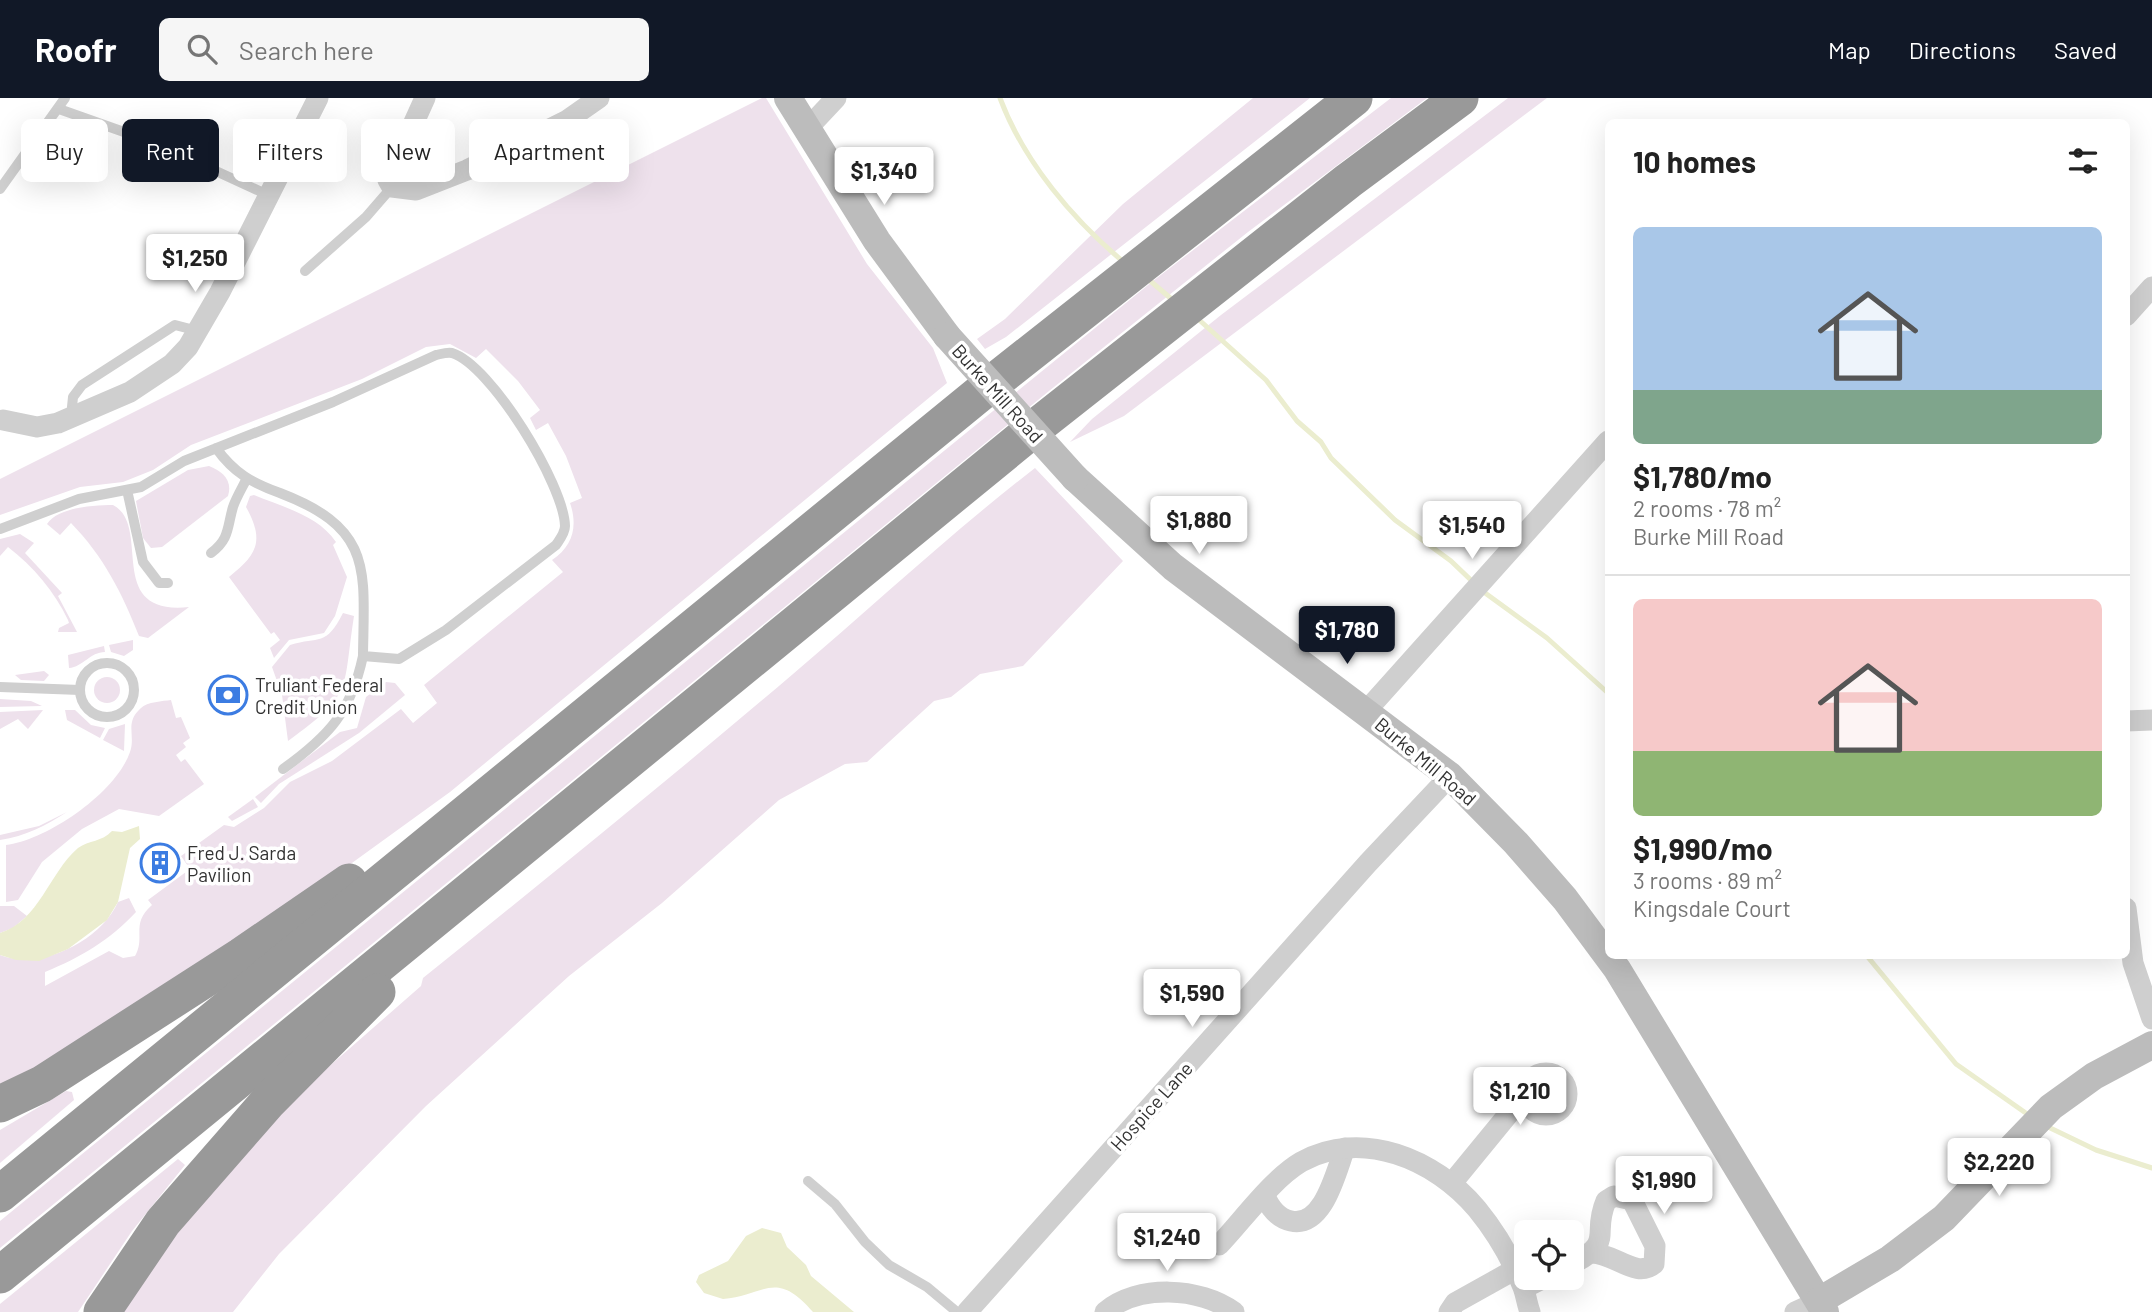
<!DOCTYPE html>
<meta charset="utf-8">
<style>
:root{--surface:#fff;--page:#f6f6f6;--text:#222;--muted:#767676;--line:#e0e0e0;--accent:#111827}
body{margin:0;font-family:Barlow,sans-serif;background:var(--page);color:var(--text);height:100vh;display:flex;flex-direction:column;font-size:26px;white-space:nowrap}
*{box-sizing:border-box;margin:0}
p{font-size:23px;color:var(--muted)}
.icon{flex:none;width:38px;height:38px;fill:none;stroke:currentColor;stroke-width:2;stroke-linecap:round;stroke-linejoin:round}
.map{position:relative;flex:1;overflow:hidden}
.drawer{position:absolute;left:1605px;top:21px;width:525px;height:840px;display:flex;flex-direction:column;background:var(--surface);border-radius:10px;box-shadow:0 7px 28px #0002}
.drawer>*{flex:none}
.guide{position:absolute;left:21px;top:21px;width:665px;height:63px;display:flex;gap:14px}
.controls{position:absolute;left:1514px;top:1122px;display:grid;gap:14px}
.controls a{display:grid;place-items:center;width:70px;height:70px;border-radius:10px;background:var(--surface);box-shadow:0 7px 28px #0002;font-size:35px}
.price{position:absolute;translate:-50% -60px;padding:0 16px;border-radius:7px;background:#fff;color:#222;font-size:23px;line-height:46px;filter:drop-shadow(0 2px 4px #0008)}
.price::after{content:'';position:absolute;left:50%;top:42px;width:21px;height:16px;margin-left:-10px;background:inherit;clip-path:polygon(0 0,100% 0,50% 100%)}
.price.current{background:var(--accent);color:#fff}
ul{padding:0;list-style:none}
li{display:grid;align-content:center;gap:14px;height:371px;padding:0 28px}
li+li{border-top:2px solid var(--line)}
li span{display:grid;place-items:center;height:217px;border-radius:10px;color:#555}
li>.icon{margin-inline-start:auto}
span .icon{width:126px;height:126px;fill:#fffc;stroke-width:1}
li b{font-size:30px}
h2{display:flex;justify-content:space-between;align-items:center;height:84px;padding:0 28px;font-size:30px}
.tag{padding:0 24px;border-radius:10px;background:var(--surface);box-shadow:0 7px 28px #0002;font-size:24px;line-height:63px}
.tag.current{background:var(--accent);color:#fff}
header{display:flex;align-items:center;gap:42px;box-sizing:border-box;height:98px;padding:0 35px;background:var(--accent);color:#fff}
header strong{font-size:33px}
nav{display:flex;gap:38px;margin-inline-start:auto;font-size:24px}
.search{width:490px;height:63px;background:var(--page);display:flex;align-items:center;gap:18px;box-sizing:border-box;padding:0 24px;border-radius:10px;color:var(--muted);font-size:26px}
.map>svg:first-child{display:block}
.green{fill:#eee1ec}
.water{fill:#ebedcf}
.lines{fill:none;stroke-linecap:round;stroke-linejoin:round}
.stream{stroke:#ebedcf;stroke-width:5}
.lane{stroke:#cfcfcf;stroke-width:10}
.street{stroke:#cfcfcf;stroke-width:21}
.secondary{stroke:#bcbcbc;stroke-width:28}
.highway{stroke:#999;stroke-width:37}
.secondary-bridge{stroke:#bcbcbc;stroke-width:28}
.labels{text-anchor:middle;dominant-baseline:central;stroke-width:7;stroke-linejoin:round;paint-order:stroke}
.street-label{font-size:19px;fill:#323232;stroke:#fff}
.poi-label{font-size:19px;fill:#323232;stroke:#fff;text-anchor:start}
</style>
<header>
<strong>Roofr</strong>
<div class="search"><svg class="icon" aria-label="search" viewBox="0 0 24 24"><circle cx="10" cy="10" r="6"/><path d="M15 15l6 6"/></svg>Search here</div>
<nav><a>Map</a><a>Directions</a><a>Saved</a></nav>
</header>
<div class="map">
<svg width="2152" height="1214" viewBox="0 0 2152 1214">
<rect width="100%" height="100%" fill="#fff"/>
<!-- green -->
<g class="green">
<path d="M762,0H766L867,166L933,250L947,285L450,694L345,770L0,1001V857C40,873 101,843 118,804L129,800L136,814C109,843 81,859 45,874V888L109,853L123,860L135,858C146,839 130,826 152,807L148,802L190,771L181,758L224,727L234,729L264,710L290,684L332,663L401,611L413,625L437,605L424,587L563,474L552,462C573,448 578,428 570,405L582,400L566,358L548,325L536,332L530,320L540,312L518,283L486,251L476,260L450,246L426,249L362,281L191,347L153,372L123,384L80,389L0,417V381Z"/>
<path d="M1253,0H1310L1006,239L985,251L977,241L1005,221L1123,106Z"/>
<path d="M1391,0H1427L1248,134L1049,293L0,1150V1123L966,335L1153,183Z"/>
<path d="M1508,0H1547L1124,318L1070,344L1092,321L1221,217Z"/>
<path d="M209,368C222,373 233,382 228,398L162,449L151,450L143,440L136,403L188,372Z"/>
<path d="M1035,370L1123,463L1023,568L980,576L951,599L934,603L867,664L845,666L779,702L662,805L569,878L426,1008L279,1156L233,1214H116L133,1187L293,1000L421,888L423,880C547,780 671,680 793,576C874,507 951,435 1035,370Z"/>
<path d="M254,397C282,409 318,417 336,444L333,447L347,479L335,518L324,535L289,542L274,560L270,550L280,542L274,534L271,536L229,479C257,457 265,443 246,409L250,398Z"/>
<path d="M113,407C153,428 103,518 189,509L148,540L139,538C122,495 104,459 71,425L60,437L47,426C58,409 95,407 113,407Z"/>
<path d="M20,436L34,445L25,455L62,495L58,498L77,534H58L59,530L69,525L68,522C54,493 34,469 8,449L0,458V441Z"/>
<path d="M343,515L354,518C342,595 354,595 288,643L282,597L272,569L290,547C319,538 326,549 343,515Z"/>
<path d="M133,542V552L124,558L111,554L109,547Z"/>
<path d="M104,548L105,554C90,554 83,569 69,570L68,557Z"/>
<path d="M44,573L49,577L44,583L21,582L15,577Z"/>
<circle cx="107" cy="592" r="13"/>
<path d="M386,584L395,585L405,597L359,635L279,686L261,705L255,699L340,634L357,630L366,599Z"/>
<path d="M0,601L31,603L42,608L0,609Z"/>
<path d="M171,602L176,620L181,619L190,640L183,645L186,649L176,657L181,664L185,661L204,686L159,718L119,711L82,731L42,764L18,802L6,804V747C47,742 116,695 130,654C136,637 124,625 141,610C147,604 163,603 171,602Z"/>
<path d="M43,612L28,631L18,621L0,631V614Z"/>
<path d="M65,612H75L91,627L105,630L100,640L67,622Z"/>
<path d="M125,626L124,653L103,642L109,631Z"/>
<path d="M253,701L258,709L232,723L228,719Z"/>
<path d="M67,714C45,728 26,738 0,742V737L39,728Z"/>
<path d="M0,808H14L27,818L13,830L0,835Z"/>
<path d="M66,993L72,994L74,1002L0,1065V1032Z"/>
<path d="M178,1061L185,1067L132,1133L78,1214H0V1206Z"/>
</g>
<!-- water -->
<g class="water">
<path d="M139,728L140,741L130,750L118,804L107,822L68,851L39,863L16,862L0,857V835C39,823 49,775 78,750C89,742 102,744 112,733L122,734Z"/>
<path d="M762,1130L781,1135L787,1149L806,1167L811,1178L854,1214H813C775,1170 765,1198 723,1201L704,1195L696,1184L699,1177L728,1163L746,1138Z"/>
</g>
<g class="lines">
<!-- stream -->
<g class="stream">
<path d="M1000,0C1024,64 1073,122 1126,166"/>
<path d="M1148,181L1175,204"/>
<path d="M1197,220L1266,282L1297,323L1321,344L1331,360L1395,422L1451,463L1474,485"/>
<path d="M1481,492L1547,540L1608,595"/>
<path d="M1867,858L1956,966L2030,1018"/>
<path d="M2044,1027L2096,1052L2152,1070"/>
</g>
<!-- lane -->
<g class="lane">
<path d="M59,11L155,45L268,97"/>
<path d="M0,91L65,0"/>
<path d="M305,173L366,119L392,89"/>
<path d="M71,319L73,299L82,287L175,227L198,233"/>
<path d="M127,392L143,464L159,485H168"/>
<path d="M0,431L79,401L141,389L184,363L333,304L436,257C441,256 447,254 452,255C491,267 564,387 565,428C565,435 560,441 556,447L446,532L399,561L363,558C364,472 374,431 280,395C252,385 234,375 216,350"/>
<path d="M211,455C230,441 227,429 233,409C236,400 242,390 246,382"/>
<circle cx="107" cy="592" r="27"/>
<path d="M0,589L80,592"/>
<path d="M283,671C329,638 351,614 363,558"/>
<path d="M808,1083L835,1106L865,1144L889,1167L927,1189L957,1214"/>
</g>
<!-- street -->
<g class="street">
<path d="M425,0L388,82L392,89L416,92L467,72L566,23L599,0"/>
<path d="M806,32L836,0"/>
<path d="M2126,218L2152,189"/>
<path d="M3,322L37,329L58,325L130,294L172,266L188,249L220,194L318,0"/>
<path d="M1367,612L1608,343"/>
<path d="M2126,623L2152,622"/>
<path d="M2126,810L2133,865L2152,921"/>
<circle cx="1546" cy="996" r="21"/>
<path d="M1452,1085L1525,996"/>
<path d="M1265,1098C1270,1110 1277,1120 1291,1123C1324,1130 1336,1073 1345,1050"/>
<path d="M1219,1147C1242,1123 1272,1081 1301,1064C1362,1030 1435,1061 1477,1111C1495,1133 1512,1162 1523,1189C1526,1197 1527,1206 1530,1214"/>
<path d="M1572,1166C1616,1143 1591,1138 1606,1103L1614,1098L1632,1102L1655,1148L1654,1166C1636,1181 1616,1156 1592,1155"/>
<path d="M1524,1190L1544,1180"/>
<path d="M967,1214L1368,765L1450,678"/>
<path d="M1105,1214C1138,1186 1200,1189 1234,1214"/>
<path d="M1449,1214L1455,1205L1514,1172"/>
<path d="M1795,1214L1819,1203"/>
</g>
<!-- secondary -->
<g class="secondary">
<path d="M788,0L877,143L947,238"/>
<path d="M1075,380L1173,469L1450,678L1516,745L1565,801L1617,871L1825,1214"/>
<path d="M1819,1203L1890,1161L1944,1120L2051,1009L2094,978L2152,947"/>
</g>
<!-- highway -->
<g class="highway">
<path d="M0,1006L42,986L241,858L349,784"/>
<path d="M0,1096L995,283L1354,0"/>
<path d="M0,1177L1036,329L1348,83L1460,0"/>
<path d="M102,1214L163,1124L267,1005L377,894"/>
</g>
<!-- secondary-bridge -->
<path class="secondary-bridge" d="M947,238L1075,380"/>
</g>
<!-- icons -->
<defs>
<symbol id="bank-ring" viewBox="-11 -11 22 22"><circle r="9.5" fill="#fff" stroke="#3c7ce2" stroke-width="1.5"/><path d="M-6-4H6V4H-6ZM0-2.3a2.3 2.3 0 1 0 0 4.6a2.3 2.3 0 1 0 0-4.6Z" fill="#3c7ce2"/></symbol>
<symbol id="building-ring" viewBox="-11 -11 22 22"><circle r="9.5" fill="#fff" stroke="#3c7ce2" stroke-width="1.5"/><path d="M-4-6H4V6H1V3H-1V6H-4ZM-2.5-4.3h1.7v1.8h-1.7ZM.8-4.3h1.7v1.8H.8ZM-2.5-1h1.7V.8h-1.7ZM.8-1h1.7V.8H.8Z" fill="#3c7ce2"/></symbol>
</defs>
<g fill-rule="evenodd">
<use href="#bank-ring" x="206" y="575" width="44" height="44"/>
<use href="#building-ring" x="138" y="743" width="44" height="44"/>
</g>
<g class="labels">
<!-- street labels -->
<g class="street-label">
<text transform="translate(998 295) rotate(48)">Burke Mill Road</text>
<text transform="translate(1426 663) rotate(40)">Burke Mill Road</text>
<text transform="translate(1151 1008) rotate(-48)">Hospice Lane</text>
</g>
<!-- poi labels -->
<g class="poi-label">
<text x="255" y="586">Truliant Federal<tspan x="255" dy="22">Credit Union</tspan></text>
<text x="187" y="754">Fred J. Sarda<tspan x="187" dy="22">Pavilion</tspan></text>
</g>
</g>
</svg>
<div class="controls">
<a><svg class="icon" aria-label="locate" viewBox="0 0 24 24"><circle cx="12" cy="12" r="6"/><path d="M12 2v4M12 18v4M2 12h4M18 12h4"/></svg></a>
</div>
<b class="price" style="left:884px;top:109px">$1,340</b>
<b class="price" style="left:195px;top:196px">$1,250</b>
<b class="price" style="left:1199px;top:458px">$1,880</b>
<b class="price" style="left:1472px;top:463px">$1,540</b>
<b class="price current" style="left:1347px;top:568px">$1,780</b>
<b class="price" style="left:1192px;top:931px">$1,590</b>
<b class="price" style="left:1520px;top:1029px">$1,210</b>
<b class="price" style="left:1999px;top:1100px">$2,220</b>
<b class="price" style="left:1664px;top:1118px">$1,990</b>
<b class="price" style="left:1167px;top:1175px">$1,240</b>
<div class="guide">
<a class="tag">Buy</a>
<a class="tag current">Rent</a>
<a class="tag">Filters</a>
<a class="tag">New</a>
<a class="tag">Apartment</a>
</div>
<section class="drawer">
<h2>10 homes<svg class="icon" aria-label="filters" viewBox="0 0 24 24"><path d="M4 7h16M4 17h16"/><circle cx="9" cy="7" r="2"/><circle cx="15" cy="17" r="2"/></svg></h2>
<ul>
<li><span style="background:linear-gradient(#a9c7e8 75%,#7fa58c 0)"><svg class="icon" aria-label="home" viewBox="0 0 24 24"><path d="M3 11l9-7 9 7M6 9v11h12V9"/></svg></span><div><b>$1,780/mo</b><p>2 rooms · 78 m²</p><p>Burke Mill Road</p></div></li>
<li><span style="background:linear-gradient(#f6c9c9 70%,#8fb573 0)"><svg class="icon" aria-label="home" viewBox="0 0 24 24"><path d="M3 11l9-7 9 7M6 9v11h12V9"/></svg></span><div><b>$1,990/mo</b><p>3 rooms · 89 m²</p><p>Kingsdale Court</p></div></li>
</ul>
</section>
</div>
